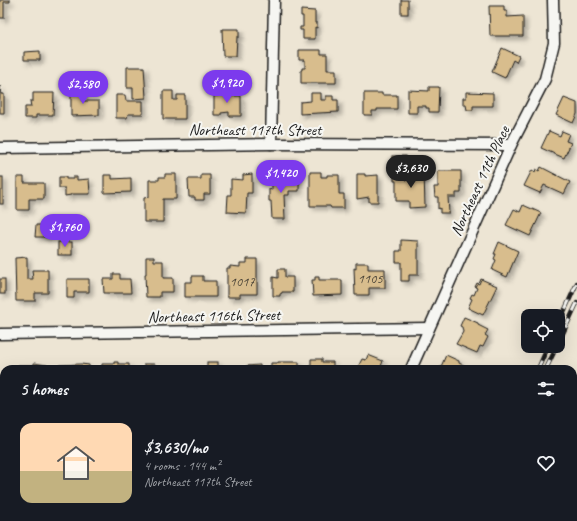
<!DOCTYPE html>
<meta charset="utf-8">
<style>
:root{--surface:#171b24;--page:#242831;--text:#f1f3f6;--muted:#9ea1a6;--accent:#7c3aed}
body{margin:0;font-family:Caveat,sans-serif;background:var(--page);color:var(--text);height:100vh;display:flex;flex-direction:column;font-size:15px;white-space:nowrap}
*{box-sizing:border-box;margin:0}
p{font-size:13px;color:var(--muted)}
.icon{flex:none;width:22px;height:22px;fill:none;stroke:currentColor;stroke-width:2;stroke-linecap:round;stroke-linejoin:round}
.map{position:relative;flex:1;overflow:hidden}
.details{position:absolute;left:0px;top:365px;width:577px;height:156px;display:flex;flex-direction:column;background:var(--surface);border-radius:12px 12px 0 0;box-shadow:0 4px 16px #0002}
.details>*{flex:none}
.tools{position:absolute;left:521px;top:309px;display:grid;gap:8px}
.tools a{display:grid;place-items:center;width:44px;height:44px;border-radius:8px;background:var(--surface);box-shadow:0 4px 16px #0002;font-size:20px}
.price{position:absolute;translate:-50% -34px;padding:0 9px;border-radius:14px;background:var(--accent);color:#fff;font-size:13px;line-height:26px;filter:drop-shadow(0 1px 2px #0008)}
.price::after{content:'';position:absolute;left:50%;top:24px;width:12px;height:9px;margin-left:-6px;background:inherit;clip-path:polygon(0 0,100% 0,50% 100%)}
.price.on{background:#222;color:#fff}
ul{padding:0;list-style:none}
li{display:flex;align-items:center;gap:12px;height:100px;padding:0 20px}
li span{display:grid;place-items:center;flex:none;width:112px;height:80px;border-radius:12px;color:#555}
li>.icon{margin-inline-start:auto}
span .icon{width:48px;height:48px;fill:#fffc;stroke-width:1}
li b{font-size:17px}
h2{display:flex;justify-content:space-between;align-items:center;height:48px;padding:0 20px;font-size:17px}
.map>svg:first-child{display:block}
.building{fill:#d8bd8d;stroke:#1c1c1c;filter:url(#shadow)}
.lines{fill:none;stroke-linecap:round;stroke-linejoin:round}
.minor-casing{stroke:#1c1c1c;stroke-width:13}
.minor{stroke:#f6f6f2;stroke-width:10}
.rail-casing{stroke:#1c1c1c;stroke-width:4.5}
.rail{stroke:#f6f6f2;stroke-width:3;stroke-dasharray:9;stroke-linecap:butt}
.labels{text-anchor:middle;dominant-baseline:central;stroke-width:4;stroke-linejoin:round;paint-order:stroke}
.number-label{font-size:14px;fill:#4b4438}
.street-label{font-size:16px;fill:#1c1c1c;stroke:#f6f6f2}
</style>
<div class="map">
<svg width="577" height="521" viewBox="0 0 577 521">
<defs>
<filter id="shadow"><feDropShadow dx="3.5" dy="3.5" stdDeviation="2" flood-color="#0004"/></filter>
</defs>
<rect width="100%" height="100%" fill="#ede5d4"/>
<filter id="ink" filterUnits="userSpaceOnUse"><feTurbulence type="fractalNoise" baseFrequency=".025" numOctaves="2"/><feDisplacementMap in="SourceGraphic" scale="8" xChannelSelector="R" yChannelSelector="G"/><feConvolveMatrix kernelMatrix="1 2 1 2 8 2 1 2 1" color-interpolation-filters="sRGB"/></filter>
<g filter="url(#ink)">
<!-- building -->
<g class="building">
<path d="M0,0H10V2H4V18H0Z"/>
<rect x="401" y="0" width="7" height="14"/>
<path d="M489,6H504V11H507V17L523,16V36H490Z"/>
<path d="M301,10L315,11V23H317V28L315,27V39H303V30H300V27H303V16H301Z"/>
<path d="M222,29H239V37H237L236,56H223Z"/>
<path d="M502,48L519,56L516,62L513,60L505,78L492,72Z"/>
<path d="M299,50H321V54H327V70H336V83H301V70H302V68H305V60H299Z"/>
<path d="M40,51V60H24V52Z"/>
<path d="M127,67H144L146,98L133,99V88H127Z"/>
<path d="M0,86L1,94H4V113H0Z"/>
<path d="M429,87H439L438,112H429V108H426V106H417V113H408V90L429,91Z"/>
<path d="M71,90H83V101H99V115L71,116Z"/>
<path d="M163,91H173V100H177V95H185V119H163Z"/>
<path d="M218,91H227V96H241V116H229V112L221,113V115H214V96H218Z"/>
<path d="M466,92L493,93V106H473V110H467L466,105H463V98H466Z"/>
<path d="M33,93H54L53,115H36V118H25V107H31L30,101H33Z"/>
<path d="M311,93H321V100H326V96H333V100H338V112L300,114V102L311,101Z"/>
<path d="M364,93H382V95H397V109H377V111H372V115H364Z"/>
<path d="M116,95H125L126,101H143V114H128L127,118H116Z"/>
<path d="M564,98L577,103V114L573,123L556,115Z"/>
<path d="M549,131L560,136L562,131L569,134L566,141L571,143L564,158L541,148Z"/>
<rect x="392" y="156" width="14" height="12"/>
<path d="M541,167L570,182L564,194L544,185L540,193L524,186L532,170L535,172L536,169L539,171Z"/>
<path d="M438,171H461V193H456V197H448L449,213H440V208L438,209V197H435L434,187H438Z"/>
<path d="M310,172H321V177H327V175H339V194H344V208H331L330,206H310Z"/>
<path d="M412,172H424L425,207L409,208V201H396V181H394V174H405V180H410L409,177H412Z"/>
<path d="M165,174H176V199H163V222H144V198L149,197V180H159V177H165Z"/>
<path d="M252,174V193H247L246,213L227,212L228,195H231V179L243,180V175Z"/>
<path d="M272,174H280V178L286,177V175H291V177H299V191H289V195H284L285,219H272L271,201H269V189L272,190Z"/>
<path d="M357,174H365V176L378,175V202H369V197L357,199Z"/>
<path d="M104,175H112V179L131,178V192L104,193Z"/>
<path d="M201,175H210V194H204V200H195V197H189L188,179H201Z"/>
<rect x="0" y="177" width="3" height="27"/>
<path d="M17,177H24V183H44V199H29V210H17Z"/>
<path d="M59,177H66V179H73V177H77V180L89,179L90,194H71V195L65,196V188H59Z"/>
<path d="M523,205L541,213L530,236L506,225L514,209L520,212Z"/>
<path d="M36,225H48V237H35Z"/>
<path d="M401,240L418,241V275H409V281H401V262H396V251H401Z"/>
<rect x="58" y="242" width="14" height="13"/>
<path d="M499,242L518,251L507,277L492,270L496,260L494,259L496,254H494Z"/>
<path d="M27,257V279H33L32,270H48V293H35V301H16L15,258Z"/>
<path d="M146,257H154V261H163V278H173V292H160V297H146L145,274H146Z"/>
<path d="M247,259H257V294H240V297H227V268H230V266L240,267V263H247Z"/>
<path d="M356,263H368V269H385V288H369V295H355L354,268L356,269Z"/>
<path d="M278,269H285V277H293V292H282V293L280,294V296H273V277L278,278Z"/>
<path d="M113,274H120V279H130L131,293H104L103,279H113Z"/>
<path d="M192,276H203V281H216V297H185V282H192Z"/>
<path d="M315,277H319V280H342V295L313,296L312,280H315Z"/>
<rect x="0" y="279" width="5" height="15"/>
<path d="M67,279H89V292H74V298H67Z"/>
<path d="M481,279L497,286L483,315L468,308L472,299L470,298L472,294L474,295L477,288L475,287L477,283L479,284Z"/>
<path d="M464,317L478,323V325L488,330L485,335L488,337L483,347L480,346L477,353L456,344L463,332L462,327L460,326Z"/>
<path d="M368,355L383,361L380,369H357L362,359L366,360Z"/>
<path d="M446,355L459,361V363L472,369H440Z"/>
<path d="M311,359H322V362H333V369H311Z"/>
<path d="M114,362H118V364H129V369H102V364H114Z"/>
<rect x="207" y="362" width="11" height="7"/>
<path d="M278,362H299V369H271V363H278Z"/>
<path d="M34,363L47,365V369H18V365H34Z"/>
<path d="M81,364L89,365V369H59V365Z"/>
<path d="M144,364H155L156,366H174V369H144Z"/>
<path d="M260,365V369H246V366Z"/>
<path d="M573,421H577V435H575V439H573Z"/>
<path d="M573,476H576L577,502L573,503Z"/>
<rect x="0" y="484" width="4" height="14"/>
<rect x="534" y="517" width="33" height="4"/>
</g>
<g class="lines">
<defs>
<g id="minor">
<path d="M271,144L274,0"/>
<path d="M0,148L271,144L511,145"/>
<path d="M0,334L429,328"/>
<path d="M411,369L511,145L545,79L554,43L553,0"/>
<path d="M344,521L346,517"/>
</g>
</defs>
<!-- minor casing -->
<use href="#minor" class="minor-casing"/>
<!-- minor -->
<use href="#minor" class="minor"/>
<defs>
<g id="rail">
<path d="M558,325L577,283"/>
<path d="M558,344L577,303"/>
<path d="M538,369L548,346"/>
<path d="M546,369L557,346"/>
<path d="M468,521L470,517"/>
<path d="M477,521L478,517"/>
</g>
</defs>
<!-- rail casing -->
<use href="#rail" class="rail-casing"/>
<!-- rail -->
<use href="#rail" class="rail"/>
</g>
</g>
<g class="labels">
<!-- number labels -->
<g class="number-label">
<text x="370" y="278">1105</text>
<text x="242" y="281">1017</text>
</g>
<!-- street labels -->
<g class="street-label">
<text x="255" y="130">Northeast 117th Street</text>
<text transform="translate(480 181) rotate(-65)">Northeast 11th Place</text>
<text transform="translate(214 316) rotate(-1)">Northeast 116th Street</text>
</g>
</g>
</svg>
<div class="tools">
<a><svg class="icon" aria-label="locate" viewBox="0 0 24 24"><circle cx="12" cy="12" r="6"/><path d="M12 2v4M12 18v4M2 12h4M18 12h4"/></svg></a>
</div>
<b class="price" style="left:227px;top:104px">$1,920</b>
<b class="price" style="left:83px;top:105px">$2,580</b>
<b class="price on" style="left:411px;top:189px">$3,630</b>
<b class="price" style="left:281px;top:194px">$1,420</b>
<b class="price" style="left:65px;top:248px">$1,760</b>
<section class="details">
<h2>5 homes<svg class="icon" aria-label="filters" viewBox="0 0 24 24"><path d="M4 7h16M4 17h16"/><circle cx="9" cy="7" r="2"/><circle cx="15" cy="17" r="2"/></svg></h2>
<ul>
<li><span style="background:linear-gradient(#ffd9b3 60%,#c2b280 0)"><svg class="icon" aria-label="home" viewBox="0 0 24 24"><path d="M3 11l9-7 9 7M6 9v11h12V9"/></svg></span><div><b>$3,630/mo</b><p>4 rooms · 144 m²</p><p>Northeast 117th Street</p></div><svg class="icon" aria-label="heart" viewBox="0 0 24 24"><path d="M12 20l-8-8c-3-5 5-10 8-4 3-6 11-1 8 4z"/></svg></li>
</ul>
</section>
</div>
